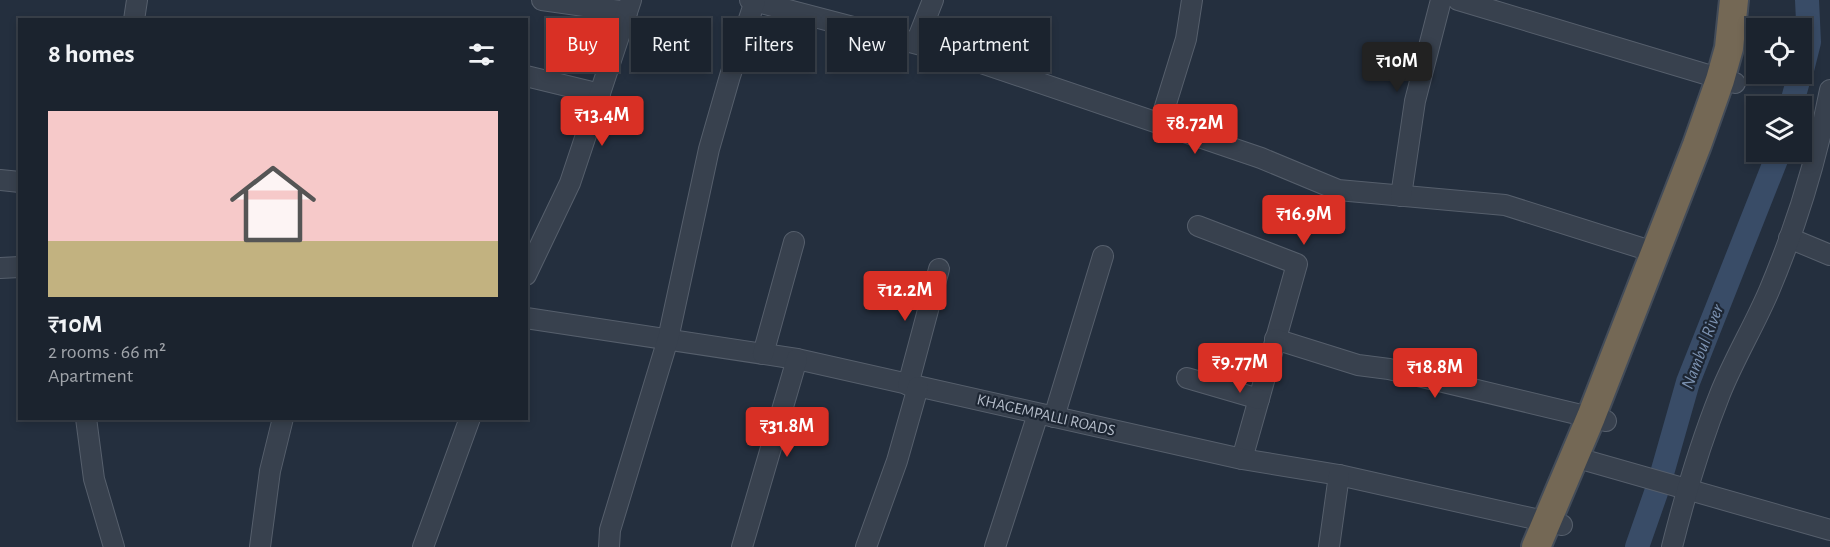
<!DOCTYPE html>
<meta charset="utf-8">
<style>
:root{--surface:#1b232e;--page:#282f3a;--text:#f1f3f6;--muted:#a0a4aa;--line:#39404a;--accent:#d93025}
body{margin:0;font-family:"Alegreya Sans",sans-serif;background:var(--page);color:var(--text);height:100vh;display:flex;flex-direction:column;font-size:22px;white-space:nowrap}
*{box-sizing:border-box;margin:0}
p{font-size:20px;color:var(--muted)}
.icon{flex:none;width:33px;height:33px;fill:none;stroke:currentColor;stroke-width:2;stroke-linecap:round;stroke-linejoin:round}
.map{position:relative;flex:1;overflow:hidden}
.details{position:absolute;left:18px;top:18px;width:510px;height:402px;display:flex;flex-direction:column;background:var(--surface);border-radius:0px;box-shadow:0 3px 9px #0003,0 0 0 2px var(--line)}
.details>*{flex:none}
.hud{position:absolute;left:546px;top:18px;width:570px;height:54px;display:flex;gap:12px}
.buttons{position:absolute;left:1746px;top:18px;display:grid;gap:12px}
.buttons a{display:grid;place-items:center;width:66px;height:66px;border-radius:0px;background:var(--surface);box-shadow:0 3px 9px #0003,0 0 0 2px var(--line);font-size:30px}
.price{position:absolute;translate:-50% -51px;padding:0 14px;border-radius:6px;background:var(--accent);color:#fff;font-size:20px;line-height:39px;filter:drop-shadow(0 2px 3px #0008)}
.price::after{content:'';position:absolute;left:50%;top:36px;width:18px;height:14px;margin-left:-9px;background:inherit;clip-path:polygon(0 0,100% 0,50% 100%)}
.price.on{background:#222;color:#fff}
ul{padding:0;list-style:none}
li{display:grid;align-content:center;gap:12px;height:318px;padding:0 30px}
li span{display:grid;place-items:center;height:186px;border-radius:0px;color:#555}
li>.icon{margin-inline-start:auto}
span .icon{width:108px;height:108px;fill:#fffc;stroke-width:1}
li b{font-size:26px}
h2{display:flex;justify-content:space-between;align-items:center;height:72px;padding:0 30px;font-size:26px}
.tag{padding:0 21px;border-radius:0px;background:var(--surface);box-shadow:0 3px 9px #0003,0 0 0 2px var(--line);font-size:21px;line-height:54px}
.tag.on{background:var(--accent);color:#fff}
.map>svg:first-child{display:block}
.lines{fill:none;stroke-linecap:round;stroke-linejoin:round}
.river{stroke:#394c67;stroke-width:24}
.minor-casing{stroke:#565f6c;stroke-width:22}
.highway-casing{stroke:#434c59;stroke-width:32}
.minor{stroke:#38414e;stroke-width:20}
.highway{stroke:#746855;stroke-width:28}
.labels{text-anchor:middle;dominant-baseline:central;stroke-width:4.5;stroke-linejoin:round;paint-order:stroke}
.street-label{font-size:16px;fill:#b4bcc9;stroke:#1d2633}
.water-label{font-size:18px;font-style:italic;fill:#7c92b1;stroke:#1d2633}
</style>
<div class="map">
<svg width="1830" height="547" viewBox="0 0 1830 547">
<rect width="100%" height="100%" fill="#242f3e"/>
<g class="lines">
<!-- river -->
<g class="river">
<path d="M1802,70L1809,42L1807,0"/>
<path d="M1791,106L1800,74"/>
<path d="M1637,547L1659,484L1688,382L1779,152"/>
</g>
<defs>
<g id="minor">
<path d="M542,0L627,12"/>
<path d="M750,0L952,53L1261,158L1338,190L1505,205L1654,252"/>
<path d="M1458,0L1735,83"/>
<path d="M134,20L137,0"/>
<path d="M916,43L933,0"/>
<path d="M526,76L600,94"/>
<path d="M1160,123L1186,39L1192,0"/>
<path d="M0,180L20,182"/>
<path d="M1401,196L1415,101L1441,0"/>
<path d="M1198,226L1297,264L1242,459"/>
<path d="M1789,238L1830,255"/>
<path d="M0,268L20,267"/>
<path d="M526,275L570,183L631,0"/>
<path d="M526,318L797,359L1242,459L1339,475L1562,525"/>
<path d="M1275,339L1358,365L1389,369L1606,421"/>
<path d="M763,354L794,242"/>
<path d="M1187,378L1259,399"/>
<path d="M908,385L939,269"/>
<path d="M1054,417L1103,256"/>
<path d="M86,418L94,479L114,547"/>
<path d="M1574,457L1830,530"/>
<path d="M260,547L270,471L283,418"/>
<path d="M423,547L470,418"/>
<path d="M609,547L610,530L668,339L709,149L730,76L755,1"/>
<path d="M742,547L797,359"/>
<path d="M866,547L897,461L918,387"/>
<path d="M995,547L1038,414"/>
<path d="M1329,547L1339,475"/>
<path d="M1672,547C1685,495 1700,444 1720,394C1734,359 1754,326 1769,291C1796,227 1817,159 1830,90"/>
</g>
<path id="highway" d="M1536,547L1591,417L1697,145L1720,80L1729,48L1734,0"/>
</defs>
<!-- minor casing -->
<use href="#minor" class="minor-casing"/>
<!-- highway casing -->
<use href="#highway" class="highway-casing"/>
<!-- minor -->
<use href="#minor" class="minor"/>
<!-- highway -->
<use href="#highway" class="highway"/>
</g>
<g class="labels">
<!-- street labels -->
<g class="street-label">
<text transform="translate(1046 415) rotate(13)">KHAGEMPALLI ROADS</text>
</g>
<!-- water labels -->
<g class="water-label">
<text transform="translate(1703 347) rotate(-69)">Nambul River</text>
</g>
</g>
</svg>
<div class="buttons">
<a><svg class="icon" aria-label="locate" viewBox="0 0 24 24"><circle cx="12" cy="12" r="6"/><path d="M12 2v4M12 18v4M2 12h4M18 12h4"/></svg></a>
<a><svg class="icon" aria-label="layers" viewBox="0 0 24 24"><path d="M12 4l9 5-9 5-9-5zM3 14l9 5 9-5"/></svg></a>
</div>
<b class="price on" style="left:1397px;top:93px">₹10M</b>
<b class="price" style="left:602px;top:147px">₹13.4M</b>
<b class="price" style="left:1195px;top:155px">₹8.72M</b>
<b class="price" style="left:1304px;top:246px">₹16.9M</b>
<b class="price" style="left:905px;top:322px">₹12.2M</b>
<b class="price" style="left:1240px;top:394px">₹9.77M</b>
<b class="price" style="left:1435px;top:399px">₹18.8M</b>
<b class="price" style="left:787px;top:458px">₹31.8M</b>
<div class="hud">
<a class="tag on">Buy</a>
<a class="tag">Rent</a>
<a class="tag">Filters</a>
<a class="tag">New</a>
<a class="tag">Apartment</a>
</div>
<section class="details">
<h2>8 homes<svg class="icon" aria-label="filters" viewBox="0 0 24 24"><path d="M4 7h16M4 17h16"/><circle cx="9" cy="7" r="2"/><circle cx="15" cy="17" r="2"/></svg></h2>
<ul>
<li><span style="background:linear-gradient(#f6c9c9 70%,#c2b280 0)"><svg class="icon" aria-label="home" viewBox="0 0 24 24"><path d="M3 11l9-7 9 7M6 9v11h12V9"/></svg></span><div><b>₹10M</b><p>2 rooms · 66 m²</p><p>Apartment</p></div></li>
</ul>
</section>
</div>
